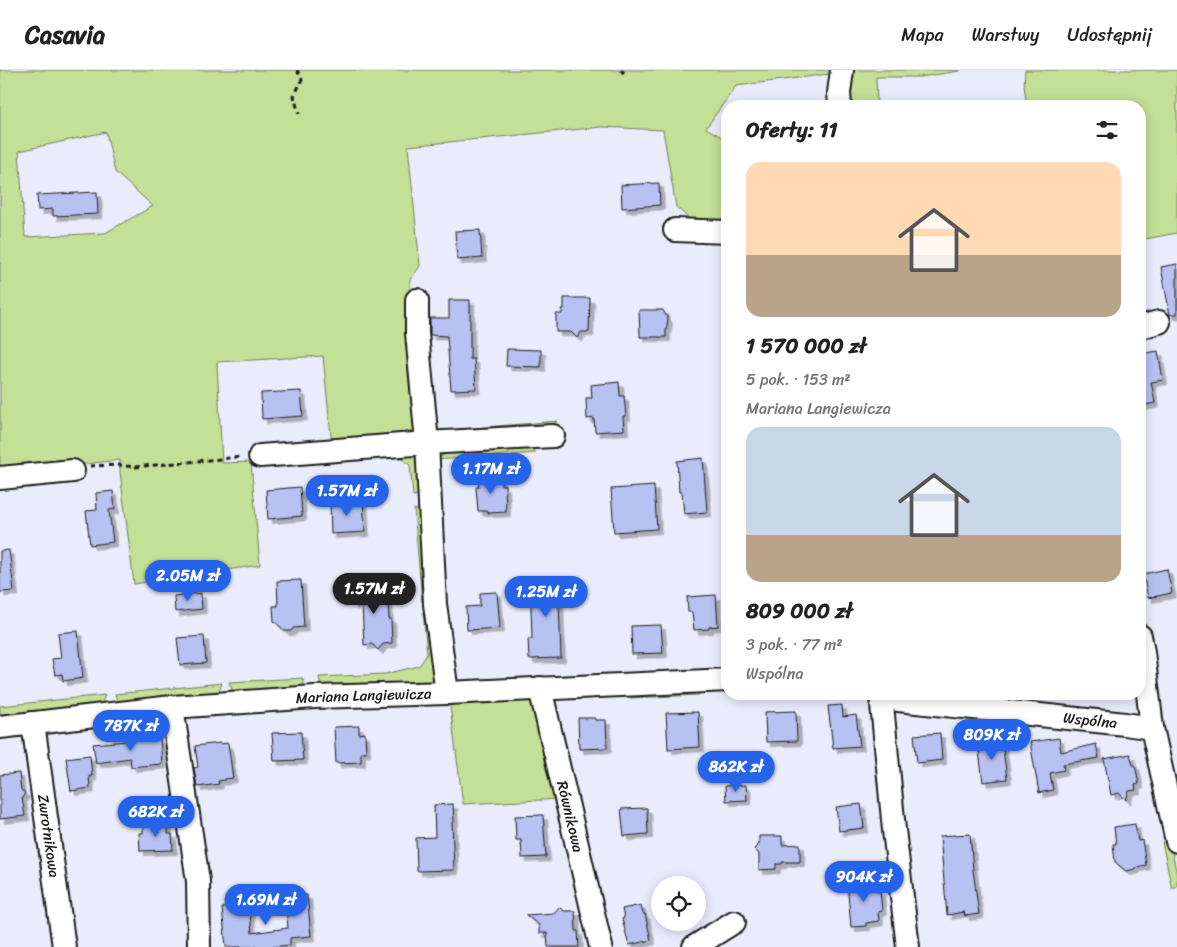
<!DOCTYPE html>
<html lang="pl">
<meta charset="utf-8">
<style>
:root{--surface:#fff;--page:#f6f6f6;--text:#222;--muted:#767676;--line:#e0e0e0;--accent:#2563eb}
body{margin:0;font-family:Sriracha,sans-serif;background:var(--page);color:var(--text);height:100vh;display:flex;flex-direction:column;font-size:19px;white-space:nowrap}
*{box-sizing:border-box;margin:0}
p{font-size:16px;color:var(--muted)}
.icon{flex:none;width:28px;height:28px;fill:none;stroke:currentColor;stroke-width:2;stroke-linecap:round;stroke-linejoin:round}
.map{position:relative;flex:1;overflow:hidden}
.sheet{position:absolute;left:721px;top:30px;width:425px;height:600px;display:flex;flex-direction:column;background:var(--surface);border-radius:20px;box-shadow:0 2px 12px #0003}
.sheet>*{flex:none}
.tools{position:absolute;left:651px;top:806px;display:grid;gap:10px}
.tools a{display:grid;place-items:center;width:55px;height:55px;border-radius:50%;background:var(--surface);box-shadow:0 2px 12px #0003;font-size:25px}
.price{position:absolute;translate:-50% -42px;padding:0 11px;border-radius:18px;background:var(--accent);color:#fff;font-size:16px;line-height:32px;filter:drop-shadow(0 1px 2px #0008)}
.price::after{content:'';position:absolute;left:50%;top:30px;width:15px;height:11px;margin-left:-8px;background:inherit;clip-path:polygon(0 0,100% 0,50% 100%)}
.price.selected{background:#222;color:#fff}
ul{padding:0;list-style:none}
li{display:grid;align-content:center;gap:10px;height:265px;padding:0 25px}
li span{display:grid;place-items:center;height:155px;border-radius:15px;color:#555}
li>.icon{margin-inline-start:auto}
span .icon{width:90px;height:90px;fill:#fffc;stroke-width:1}
li b{font-size:21px}
h2{display:flex;justify-content:space-between;align-items:center;height:60px;padding:0 25px;font-size:21px}
header{display:flex;align-items:center;gap:30px;box-sizing:border-box;height:70px;padding:0 25px;background:var(--surface);border-bottom:1px solid var(--line)}
header strong{font-size:24px}
nav{display:flex;gap:28px;margin-inline-start:auto;font-size:18px}
.map>svg:first-child{display:block}
.green{fill:#c4df96;stroke:#707e59;fill-rule:evenodd}
.building{fill:#b7c1f2;stroke:#1c1c1c;filter:url(#shadow)}
.lines{fill:none;stroke-linecap:round;stroke-linejoin:round}
.minor-casing{stroke:#1c1c1c;stroke-width:26}
.path{stroke:#1c1c1c;stroke-width:3;stroke-dasharray:5 4;stroke-linecap:butt}
.minor{stroke:#fff;stroke-width:22}
.labels{text-anchor:middle;dominant-baseline:central;stroke-width:4;stroke-linejoin:round;paint-order:stroke}
.street-label{font-size:15px;fill:#1c1c1c;stroke:#fff}
</style>
<header>
<strong>Casavia</strong>
<nav><a>Mapa</a><a>Warstwy</a><a>Udostępnij</a></nav>
</header>
<div class="map">
<svg width="1177" height="877" viewBox="0 0 1177 877">
<defs>
<filter id="shadow"><feDropShadow dx="4.5" dy="4.5" stdDeviation="0" flood-color="#0004"/></filter>
</defs>
<rect width="100%" height="100%" fill="#e9ecfb"/>
<filter id="ink" filterUnits="userSpaceOnUse"><feTurbulence type="fractalNoise" baseFrequency=".02" numOctaves="2"/><feDisplacementMap in="SourceGraphic" scale="10" xChannelSelector="R" yChannelSelector="G"/><feConvolveMatrix kernelMatrix="1 2 1 2 8 2 1 2 1" color-interpolation-filters="sRGB"/></filter>
<g filter="url(#ink)">
<!-- green -->
<g class="green">
<path d="M0,0H837V3L736,16L706,58L727,70V158L699,157L676,137L663,60L602,57L408,76L420,196L410,210V264L417,365L332,376L323,286L217,292L222,393L251,392L260,495L134,514L120,402V390L0,404ZM106,62L115,102L153,136L105,163L25,167L19,81Z"/>
<path d="M851,0H960V1L920,7H876L877,36H847Z"/>
<path d="M1025,0H1177V163L1140,170V36H1027L1024,16Z"/>
<path d="M558,351L541,360L457,365L438,361Z"/>
<path d="M527,370L536,383L435,390L444,385L449,379Z"/>
<path d="M392,382L413,385L417,392L423,424L413,426L410,395Z"/>
<path d="M414,439L425,442V530L422,532Z"/>
<path d="M423,542L425,544L437,612L431,616L322,620L319,607L385,604L419,596L427,584Z"/>
<path d="M303,608V617L233,622L229,612Z"/>
<path d="M222,613L219,622L213,626L118,634L115,624Z"/>
<path d="M698,621L699,625L630,628L638,622Z"/>
<path d="M105,625L102,633L99,637L0,644V636Z"/>
<path d="M529,628L536,635L548,692V705L551,720L560,729L463,734L449,629Z"/>
<path d="M1162,772L1170,773L1177,805V815L1172,819Z"/>
</g>
<!-- building -->
<g class="building">
<path d="M659,113L660,135L622,138L621,115Z"/>
<path d="M97,122L98,144L53,146V139L38,140L37,125Z"/>
<path d="M480,160L482,188L457,190L455,161Z"/>
<path d="M1177,194V244L1170,245L1161,197Z"/>
<path d="M564,228H590L589,262H581L577,268L571,262H556V244H562V239H564Z"/>
<path d="M449,230H470V289H474L476,319L451,320L447,266L430,265V248H449Z"/>
<path d="M639,240H663L668,249L666,260V267H640Z"/>
<path d="M507,279L541,280V297L506,296Z"/>
<path d="M1158,281L1163,310L1151,312L1155,333L1140,336V284Z"/>
<path d="M619,312L620,326H624L626,346H623L624,360L595,362L594,348L587,349L586,328H592L591,315Z"/>
<path d="M301,321L303,346L262,349L261,323Z"/>
<path d="M703,388L707,442L684,444L682,422H679L677,391Z"/>
<path d="M501,406V415H505L506,442L489,443L486,441H478L476,417H479L478,407Z"/>
<path d="M654,416L657,459L614,462L611,419Z"/>
<path d="M300,417L302,446L268,449L266,420Z"/>
<path d="M113,421L115,439L109,440L113,472L90,475L86,441L97,440L96,423Z"/>
<path d="M363,430L365,462L331,464L330,431Z"/>
<path d="M9,480L14,521L0,522V481Z"/>
<path d="M1167,499L1172,523L1148,528L1143,504Z"/>
<path d="M530,508H565L566,523H561V531H559L561,588L529,589L528,569H532Z"/>
<path d="M301,510L304,557L293,558L291,561H285L274,551L273,536H278L277,511Z"/>
<path d="M387,516L389,549H391L392,573L383,574L378,580L372,574L364,575L362,534L352,535V518Z"/>
<path d="M497,522L500,558L467,560L466,537L480,536V523Z"/>
<path d="M201,523L202,539L175,542L174,526Z"/>
<path d="M716,525L718,556L709,557V559L694,560L692,542H688L687,527Z"/>
<path d="M661,555L663,583L632,584L631,556Z"/>
<path d="M78,561L83,608L63,611L62,604L55,605L52,589L61,588L58,563Z"/>
<path d="M204,566L206,593L180,595L177,568Z"/>
<path d="M842,635L843,647L856,645L860,676L833,678L828,636Z"/>
<path d="M796,641L797,671L766,672L765,642Z"/>
<path d="M698,642L700,677L668,679L666,643Z"/>
<path d="M578,648H595V650H606L607,678L579,679Z"/>
<path d="M359,656V664L365,663L366,682H361V692L336,693L334,657Z"/>
<path d="M301,662L303,690L274,691L272,663Z"/>
<path d="M940,663L942,690L917,693L914,665Z"/>
<path d="M160,668L162,694L131,697L130,688L96,693L93,674Z"/>
<path d="M1059,668L1061,682L1096,674L1099,688L1063,694L1064,700L1050,703L1053,720L1039,723L1030,672Z"/>
<path d="M1002,671L1007,709L983,712L978,674Z"/>
<path d="M220,673V674L228,673L233,708L225,709V710L218,711L219,714L197,717L194,698L198,697L195,676Z"/>
<path d="M1130,684L1133,695H1135L1139,714L1135,715L1136,720L1129,721L1126,730L1119,723L1111,725L1104,689Z"/>
<path d="M90,685L92,706H89L90,718L71,721L66,688Z"/>
<path d="M19,703L21,720L25,723L22,728L25,746L0,749V705Z"/>
<path d="M746,715L747,730L726,731L725,716Z"/>
<path d="M453,734L454,752H452L454,800L417,801L416,768L435,767L434,735Z"/>
<path d="M861,734L864,758L839,761L836,737Z"/>
<path d="M647,738L648,764L624,766L621,739Z"/>
<path d="M543,745L546,787L522,788L521,770H516L515,746Z"/>
<path d="M168,753V764H172L173,780L140,781L139,763H143V754Z"/>
<path d="M1135,754L1138,771L1142,770L1146,795L1137,797L1135,799L1126,801L1115,792L1113,774H1116L1114,757Z"/>
<path d="M970,764L973,800L979,844L965,846L964,842L947,845L940,766Z"/>
<path d="M759,766H782V775L800,774V792H782V794H776V799L759,800V784L754,779L759,774Z"/>
<path d="M860,811V812L875,811L876,821H880L882,841L878,842L879,851L866,853V856L851,857L847,812Z"/>
<path d="M307,825L311,866L290,868V875L271,877H226L222,838L249,835L252,863L288,858L285,827Z"/>
<path d="M641,835L643,844H645L651,870L629,875L622,849L624,848L622,839Z"/>
<path d="M559,837L564,841H575L576,861H578L579,877H548L547,863H539V855L526,845L554,843Z"/>
</g>
<g class="lines">
<defs>
<g id="minor">
<path d="M840,36L839,23L842,0"/>
<path d="M675,160L728,162"/>
<path d="M417,230V263L427,373L435,534L447,623"/>
<path d="M1140,257L1159,252"/>
<path d="M260,386L427,373L553,366"/>
<path d="M0,408L73,401"/>
<path d="M1140,566L1143,582L1152,658"/>
<path id="s1" d="M540,618L601,877"/>
<path d="M881,624L894,760L908,877"/>
<path id="s2" d="M881,625L898,630L1125,654L1152,658L1177,771"/>
<path d="M172,637L198,811L199,877"/>
<path id="s3" d="M33,653L64,877"/>
<path id="s4" d="M0,657L172,637L315,627L447,623L728,610"/>
<path d="M694,877L734,852"/>
</g>
</defs>
<!-- minor casing -->
<use href="#minor" class="minor-casing"/>
<!-- path -->
<g class="path">
<path d="M297,0L302,10L294,26L299,44"/>
<path d="M621,0L624,3"/>
<path d="M90,396L119,395L134,397L241,387"/>
</g>
<!-- minor -->
<use href="#minor" class="minor"/>
</g>
</g>
<g class="labels">
<!-- street labels -->
<g class="street-label">
<text stroke="none"><textPath href="#s4" startOffset="365">Mariana Langiewicza</textPath></text>
<text stroke="none"><textPath href="#s2" startOffset="211">Wspólna</textPath></text>
<text stroke="none"><textPath href="#s1" startOffset="132">Równikowa</textPath></text>
<text stroke="none"><textPath href="#s3" startOffset="114">Zwrotnikowa</textPath></text>
</g>
</g>
</svg>
<div class="tools">
<a><svg class="icon" aria-label="locate" viewBox="0 0 24 24"><circle cx="12" cy="12" r="6"/><path d="M12 2v4M12 18v4M2 12h4M18 12h4"/></svg></a>
</div>
<b class="price" style="left:491px;top:425px">1.17M zł</b>
<b class="price" style="left:347px;top:447px">1.57M zł</b>
<b class="price" style="left:188px;top:532px">2.05M zł</b>
<b class="price selected" style="left:374px;top:545px">1.57M zł</b>
<b class="price" style="left:546px;top:548px">1.25M zł</b>
<b class="price" style="left:131px;top:682px">787K zł</b>
<b class="price" style="left:992px;top:691px">809K zł</b>
<b class="price" style="left:736px;top:723px">862K zł</b>
<b class="price" style="left:156px;top:768px">682K zł</b>
<b class="price" style="left:864px;top:833px">904K zł</b>
<b class="price" style="left:266px;top:856px">1.69M zł</b>
<section class="sheet">
<h2>Oferty: 11<svg class="icon" aria-label="filters" viewBox="0 0 24 24"><path d="M4 7h16M4 17h16"/><circle cx="9" cy="7" r="2"/><circle cx="15" cy="17" r="2"/></svg></h2>
<ul>
<li><span style="background:linear-gradient(#ffd9b3 60%,#b9a48a 0)"><svg class="icon" aria-label="home" viewBox="0 0 24 24"><path d="M3 11l9-7 9 7M6 9v11h12V9"/></svg></span><div><b>1 570 000 zł</b><p>5 pok. · 153 m²</p><p>Mariana Langiewicza</p></div></li>
<li><span style="background:linear-gradient(#c9d6e8 70%,#b9a48a 0)"><svg class="icon" aria-label="home" viewBox="0 0 24 24"><path d="M3 11l9-7 9 7M6 9v11h12V9"/></svg></span><div><b>809 000 zł</b><p>3 pok. · 77 m²</p><p>Wspólna</p></div></li>
</ul>
</section>
</div>
